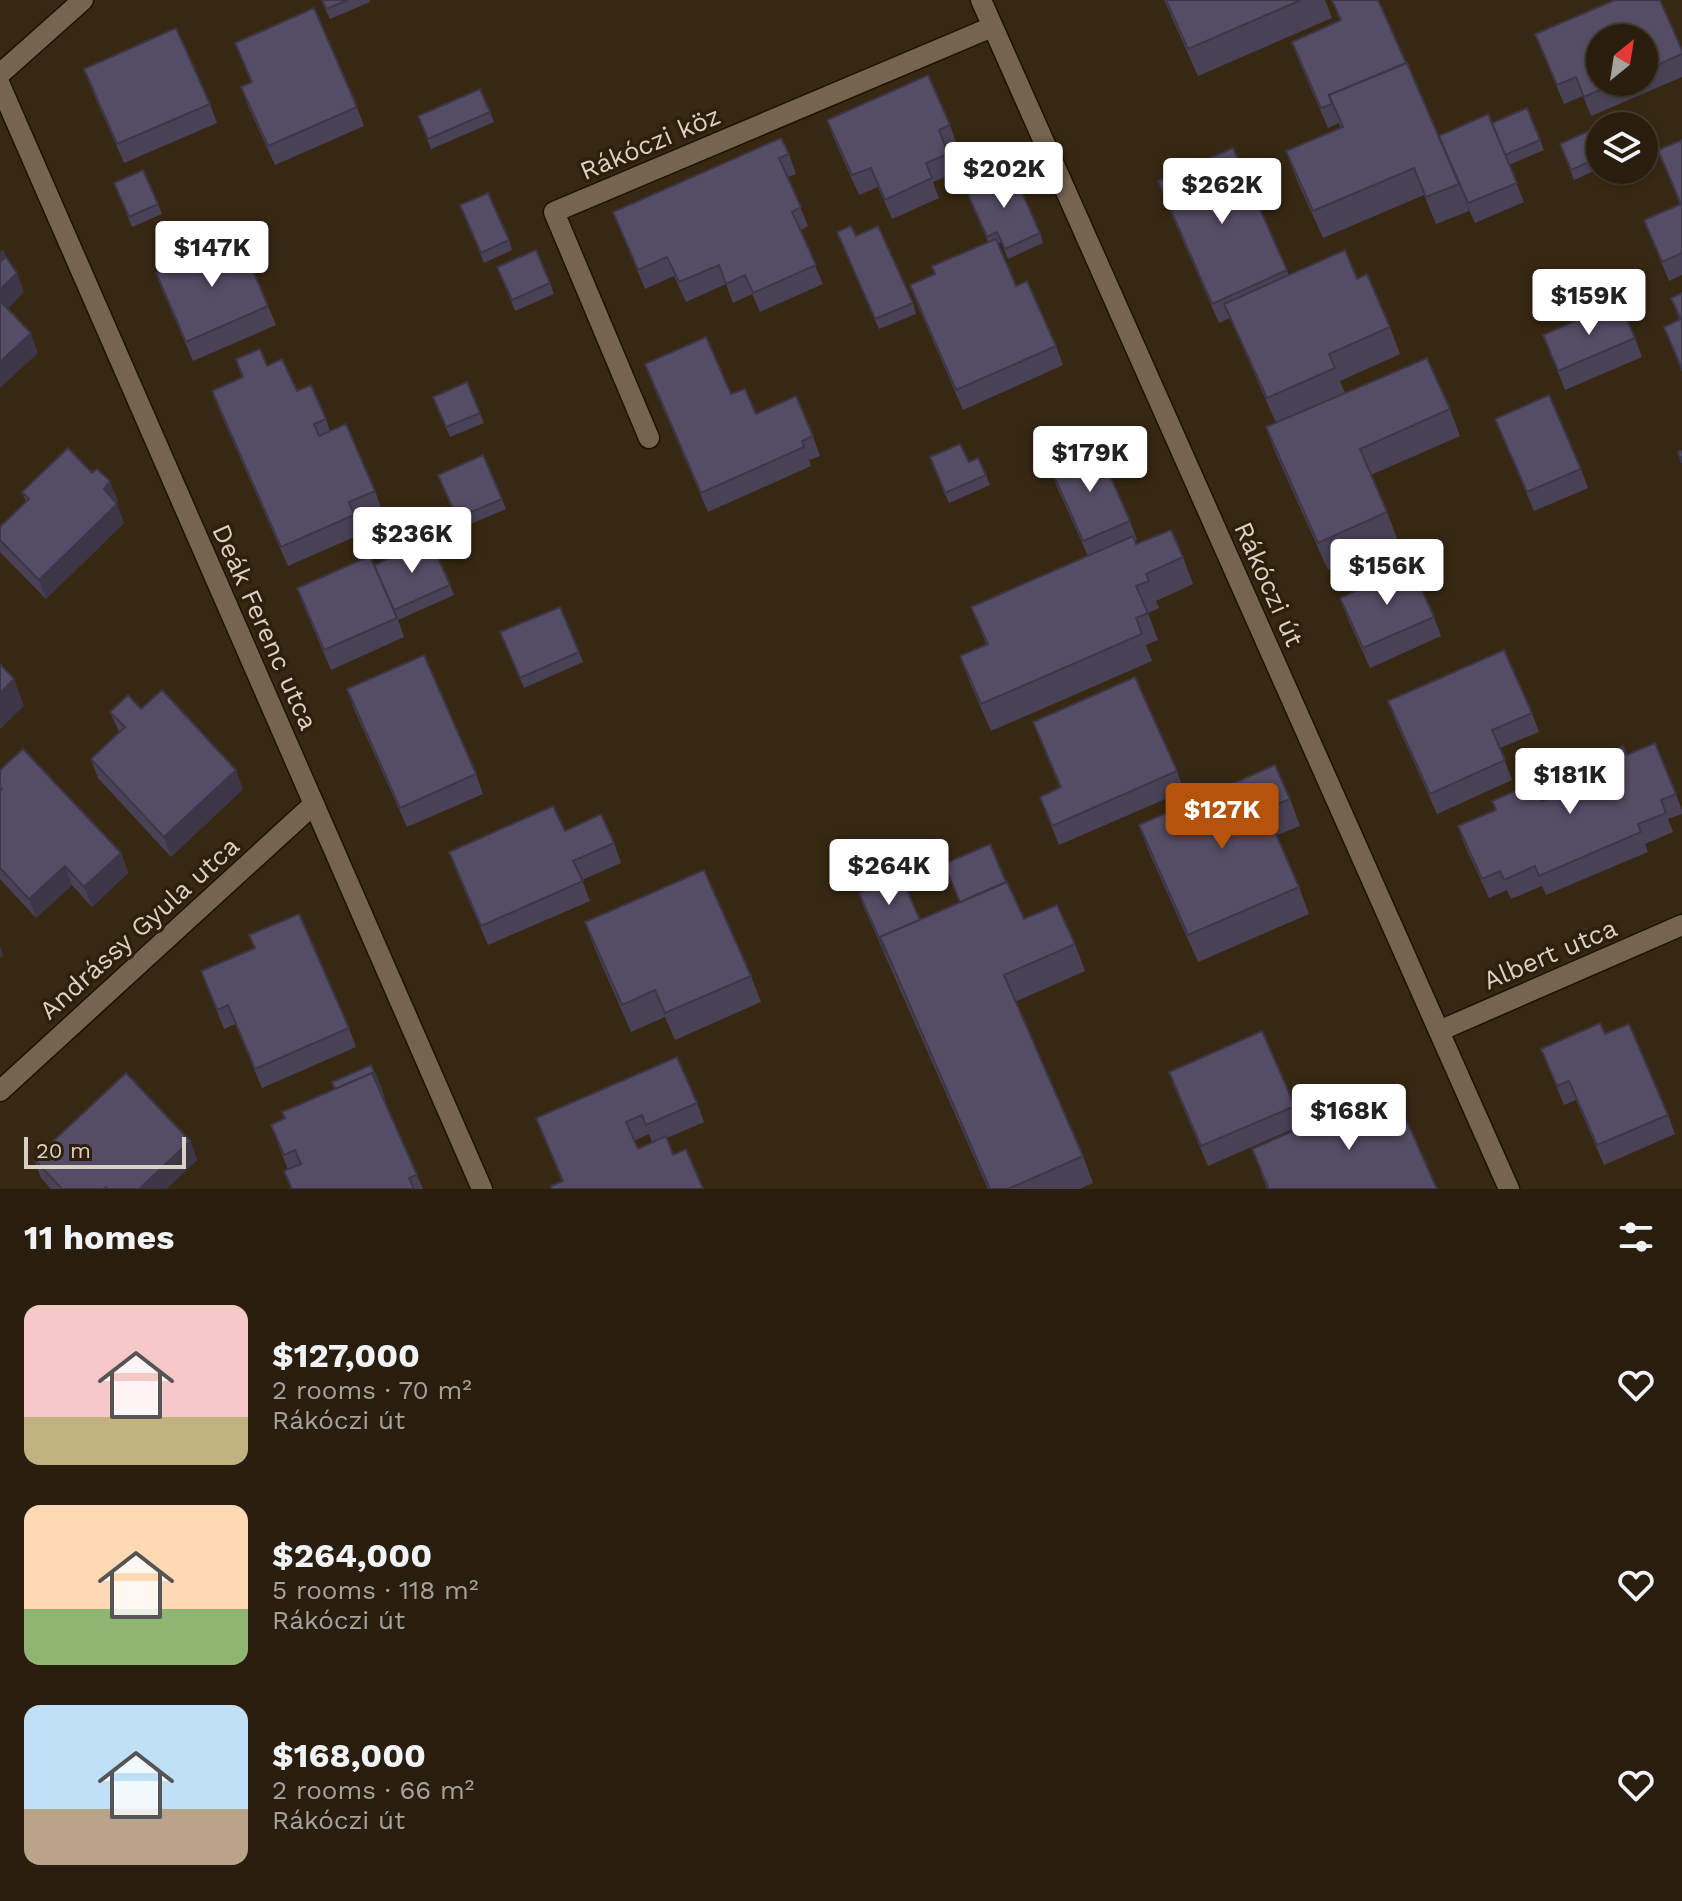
<!DOCTYPE html>
<meta charset="utf-8">
<style>
:root{--surface:#291e0e;--page:#312717;--text:#f1f3f6;--muted:#a5a29e;--line:#453c2e;--accent:#b45309}
body{margin:0;font-family:"Work Sans",sans-serif;background:var(--page);color:var(--text);height:100vh;display:flex;flex-direction:column;font-size:30px;white-space:nowrap}
*{box-sizing:border-box;margin:0}
p{font-size:26px;color:var(--muted)}
.icon{flex:none;width:44px;height:44px;fill:none;stroke:currentColor;stroke-width:2;stroke-linecap:round;stroke-linejoin:round}
.map{position:relative;height:1189px;overflow:hidden}
.drawer{display:flex;flex-direction:column;background:var(--surface);flex:1}
.drawer>*{flex:none}
.needle{width:52px;rotate:30deg}
.fabs{position:absolute;left:1586px;top:24px;display:grid;gap:16px}
.fabs a{display:grid;place-items:center;width:72px;height:72px;border-radius:50%;background:var(--surface);box-shadow:0 2px 6px #0004,0 0 0 2px var(--line);font-size:40px}
.scale{position:absolute;left:24px;bottom:20px;width:162px;box-sizing:border-box;padding-left:8px;border:4px solid #dad0c3;border-top:0;font-size:22px;line-height:28px;white-space:nowrap;color:#dad0c3;-webkit-text-stroke:6px #2d1f0a;paint-order:stroke}
.price{position:absolute;translate:-50% -68px;padding:0 18px;border-radius:8px;background:#fff;color:#222;font-size:26px;line-height:52px;filter:drop-shadow(0 2px 4px #0008)}
.price::after{content:'';position:absolute;left:50%;top:48px;width:24px;height:18px;margin-left:-12px;background:inherit;clip-path:polygon(0 0,100% 0,50% 100%)}
.price.active{background:var(--accent);color:#fff}
ul{padding:0;list-style:none}
li{display:flex;align-items:center;gap:24px;height:200px;padding:0 24px}
li span{display:grid;place-items:center;flex:none;width:224px;height:160px;border-radius:16px;color:#555}
li>.icon{margin-inline-start:auto}
span .icon{width:96px;height:96px;fill:#fffc;stroke-width:1}
li b{font-size:34px}
h2{display:flex;justify-content:space-between;align-items:center;height:96px;padding:0 24px;font-size:34px}
.map>svg:first-child{display:block}
.lines{fill:none;stroke-linecap:round;stroke-linejoin:round}
.street-casing{stroke:#1e1100;stroke-width:23}
.street{stroke:#75644e;stroke-width:20}
.wall{fill:#494257;fill-rule:evenodd}
.shaded-wall{fill:#3c3647}
.building{fill:#554d65;stroke:#3c3647;stroke-width:2}
.labels{text-anchor:middle;dominant-baseline:central;stroke-width:7;stroke-linejoin:round;paint-order:stroke}
.street-label{font-size:26px;fill:#dad0c3;stroke:#2d1f0a}
</style>
<div class="map">
<svg width="1682" height="1189" viewBox="0 0 1682 1189">
<rect width="100%" height="100%" fill="#372813"/>
<g class="lines">
<defs>
<g id="street">
<path d="M981,0L1509,1189"/>
<path d="M0,74L83,0"/>
<path d="M0,85L482,1189"/>
<path d="M649,438L554,212L992,27"/>
<path d="M1439,1031L1682,925"/>
<path d="M0,1091L314,804"/>
</g>
</defs>
<!-- street casing -->
<use href="#street" class="street-casing"/>
<!-- street -->
<use href="#street" class="street"/>
</g>
<!-- wall -->
<g class="wall">
<path d="M321,0H369L370,2L330,19Z"/>
<path d="M1164,0H1325L1332,18L1198,76Z"/>
<path d="M1332,0L1439,136L1492,123L1527,108L1544,150L1509,165L1524,202L1475,223L1464,198L1469,211L1436,224L1424,195L1323,238L1296,178L1286,151L1341,128L1339,123L1328,128L1299,61L1292,42L1340,21Z"/>
<path d="M1615,0H1660L1682,50V77L1591,116L1583,96L1564,104L1535,34ZM1600,38H1644V82H1600Z"/>
<path d="M235,43L357,107L364,126L275,165L248,106L241,87L251,83Z"/>
<path d="M84,69L210,104L217,123L124,163L91,88Z"/>
<path d="M490,112L494,122L431,149L418,116Z"/>
<path d="M827,120L950,125L957,145L947,149L956,173L933,182L939,198L892,219L878,187L859,195L834,139Z"/>
<path d="M1682,140V275L1669,281L1644,220L1680,205L1658,150Z"/>
<path d="M1560,144H1600V168L1574,180Z"/>
<path d="M1233,148L1289,275L1357,279L1390,327L1400,354L1340,381L1345,393L1450,409L1460,436L1371,475L1387,512L1397,538L1328,570L1276,454L1266,427L1276,423L1230,318L1219,323L1165,200L1158,181Z"/>
<path d="M789,154L796,174L788,177L808,226L800,231L823,284L760,312L752,294L733,303L726,284L686,302L674,276L645,289L613,212Z"/>
<path d="M114,183L158,204L162,214L132,227Z"/>
<path d="M966,190L1040,233L1043,243L1008,259L1001,242L998,244L1016,286L1056,346L1063,365L963,410L917,304L910,285L935,274L988,242Z"/>
<path d="M460,205L509,240L512,250L484,263Z"/>
<path d="M837,232L856,236L913,303L916,314L879,329Z"/>
<path d="M497,267L550,283L554,294L515,311Z"/>
<path d="M156,273L268,306L276,325L193,361L163,292Z"/>
<path d="M1682,293V372L1664,327L1679,319L1671,298Z"/>
<path d="M1543,335L1635,338L1642,357L1565,390Z"/>
<path d="M236,359L267,366L326,419L330,431L375,491L382,510L357,521L361,534L288,566L219,410L212,391L242,378Z"/>
<path d="M645,364L731,394L756,414L813,436L820,456L809,460L811,466L708,512L652,383Z"/>
<path d="M433,397L480,413L484,423L450,437Z"/>
<path d="M1495,419L1581,469L1588,488L1534,511Z"/>
<path d="M969,462L986,475L990,485L949,503L934,467Z"/>
<path d="M1050,467L1130,521L1137,540L1135,541L1136,544L1183,557L1193,584L1156,601L1159,608L1148,613L1158,640L1146,645L1152,661L991,731L970,683L960,656L986,644L971,607L1088,556L1057,487Z"/>
<path d="M92,473L118,501L116,503L124,523L46,599L0,552V527L26,502L22,492Z"/>
<path d="M438,475L502,499L506,509L461,528Z"/>
<path d="M374,565L450,585L454,595L398,620L404,637L331,670L304,607L297,588Z"/>
<path d="M1340,598L1434,617L1441,636L1370,668L1347,617Z"/>
<path d="M500,632L579,652L583,662L524,688Z"/>
<path d="M347,689L476,774L483,794L407,827L354,709Z"/>
<path d="M1388,701L1532,713L1539,732L1500,748L1512,780L1437,814L1395,720Z"/>
<path d="M141,709L243,789L171,857L98,778L91,759L119,732L110,712Z"/>
<path d="M1033,722L1177,771L1184,791L1059,845L1040,797L1060,788Z"/>
<path d="M1627,755L1676,794L1682,810V814L1668,819L1673,832L1645,844L1648,852L1546,895L1542,886L1511,899L1507,890L1489,898L1465,846L1458,826L1495,810L1492,801H1542L1587,781L1585,775L1591,772L1587,761Z"/>
<path d="M0,770L121,853L128,873L92,907L72,885L36,918L0,879Z"/>
<path d="M1290,799L1300,826L1277,835L1299,887L1309,914L1198,962L1149,852L1139,825Z"/>
<path d="M565,831L614,843L621,863L582,880L590,901L488,945L456,871L449,852Z"/>
<path d="M944,864L1006,882L1024,919L1075,944L1085,971L1015,1002L1083,1156L1093,1183L1079,1189H988L862,903L859,893L920,920L960,902Z"/>
<path d="M585,922L751,976L761,1002L675,1040L665,1017L631,1032L595,949Z"/>
<path d="M249,935L349,1028L356,1047L262,1088L235,1024L224,1029L201,971L254,948Z"/>
<path d="M1605,1034L1668,1115L1675,1134L1604,1165L1576,1100L1564,1105L1541,1049Z"/>
<path d="M1169,1072L1295,1106L1302,1125L1208,1166L1176,1091Z"/>
<path d="M381,1088L385,1099H384L423,1189H291L284,1171L288,1170L271,1125L284,1118L282,1112Z"/>
<path d="M697,1103L704,1122L667,1138L673,1155L562,1182L536,1118ZM649,1134L652,1142L638,1149L634,1141Z"/>
<path d="M190,1141L197,1160L166,1189H51L41,1178L34,1159Z"/>
<path d="M1252,1149L1437,1189H1267Z"/>
</g>
<!-- shaded-wall -->
<g class="shaded-wall">
<path d="M3,249L13,276L0,288V252Z"/>
<path d="M17,273L24,292L2,315L0,310V290Z"/>
<path d="M31,333L38,353L0,388V362Z"/>
<path d="M110,481L118,501L110,508L104,489Z"/>
<path d="M117,504L124,523L46,599L39,580Z"/>
<path d="M14,679L24,706L0,729V693Z"/>
<path d="M236,770L243,789L171,857L164,837Z"/>
<path d="M121,853L128,873L92,907L84,887Z"/>
<path d="M65,866L72,885L36,918L29,899Z"/>
<path d="M0,946L3,955L0,958Z"/>
<path d="M190,1141L197,1160L166,1189H139Z"/>
</g>
<!-- building -->
<g class="building">
<path d="M322,0H348L326,9Z"/>
<path d="M1166,0H1301L1188,49Z"/>
<path d="M1332,0H1378L1406,63L1329,95L1332,104L1321,108L1292,42L1341,20Z"/>
<path d="M1615,0H1660L1682,50V54L1644,71V38H1600V82H1618L1584,97L1576,77L1557,85L1535,34Z"/>
<path d="M314,8L357,107L268,146L241,87L252,82L235,43Z"/>
<path d="M176,28L210,104L117,144L84,69Z"/>
<path d="M1407,63L1459,184L1426,197L1414,168L1313,211L1286,151L1343,127L1329,95Z"/>
<path d="M928,75L950,125L939,130L948,154L926,163L932,178L885,200L871,168L852,175L827,120Z"/>
<path d="M480,89L490,112L428,139L418,116Z"/>
<path d="M1527,108L1540,140L1505,155L1492,123Z"/>
<path d="M1488,114L1517,183L1468,203L1439,136Z"/>
<path d="M1593,129L1600,144V157L1571,170L1560,144Z"/>
<path d="M781,138L789,154L779,158L801,207L792,212L816,265L753,293L745,275L726,284L719,265L679,282L667,257L638,270L613,212Z"/>
<path d="M1682,140V253L1662,262L1644,220L1681,204L1658,150Z"/>
<path d="M1233,148L1287,270L1212,304L1158,181Z"/>
<path d="M143,170L158,204L129,217L114,183Z"/>
<path d="M1012,170L1040,233L1005,249L997,232L987,237L966,190Z"/>
<path d="M488,193L509,240L481,253L460,205Z"/>
<path d="M851,226L856,236L878,226L913,303L875,319L837,232Z"/>
<path d="M238,236L268,306L186,342L156,273Z"/>
<path d="M996,239L1016,286L1027,281L1056,346L956,390L910,285L935,274L932,266Z"/>
<path d="M536,250L550,283L512,300L497,267Z"/>
<path d="M1345,250L1357,279L1367,274L1390,327L1329,354L1335,368L1267,398L1224,304Z"/>
<path d="M6,257L17,273L0,290V262Z"/>
<path d="M1682,293V369L1664,327L1681,319L1671,298Z"/>
<path d="M0,301L31,333L0,362Z"/>
<path d="M1619,302L1635,338L1558,371L1543,335Z"/>
<path d="M706,337L731,394L745,389L756,414L796,396L813,436L802,441L804,447L701,493L645,364Z"/>
<path d="M260,349L267,366L282,359L297,391L311,385L326,419L314,424L319,436L346,424L375,491L349,502L354,515L281,547L212,391L243,377L236,359Z"/>
<path d="M1427,358L1450,409L1360,449L1387,512L1318,543L1266,427Z"/>
<path d="M467,382L480,413L446,427L433,397Z"/>
<path d="M1549,395L1581,469L1527,492L1495,419Z"/>
<path d="M960,444L969,462L978,458L986,475L945,493L930,457Z"/>
<path d="M1097,446L1130,521L1083,541L1050,467Z"/>
<path d="M68,448L92,473L97,469L110,481L104,489L117,504L39,580L0,540V527L29,499L22,492Z"/>
<path d="M1682,451V463L1678,452Z"/>
<path d="M483,455L502,499L457,518L438,475Z"/>
<path d="M1171,530L1183,557L1146,574L1149,581L1136,586L1148,613L1136,618L1142,634L981,704L960,656L988,644L971,607L1133,536L1136,544Z"/>
<path d="M430,540L450,585L394,610L374,565Z"/>
<path d="M370,556L397,618L324,650L297,588Z"/>
<path d="M1411,566L1434,617L1363,648L1340,598Z"/>
<path d="M560,607L579,652L520,678L500,632Z"/>
<path d="M1504,650L1532,713L1492,730L1505,760L1430,794L1388,701Z"/>
<path d="M424,655L476,774L400,808L347,689Z"/>
<path d="M0,664L14,679L0,693Z"/>
<path d="M1135,677L1177,771L1052,826L1040,797L1061,787L1033,722Z"/>
<path d="M162,690L236,770L164,837L91,759L125,727L110,712L128,695L141,709Z"/>
<path d="M1655,743L1676,794L1661,800L1666,813L1638,824L1641,832L1539,876L1535,866L1504,880L1500,871L1482,879L1458,826L1496,810L1492,801L1534,783L1542,801L1588,781L1585,775L1592,772L1587,761L1623,746L1627,755Z"/>
<path d="M23,749L121,853L84,887L65,866L29,899L0,868V791L2,789L0,787V770Z"/>
<path d="M1275,765L1290,799L1265,809L1299,887L1188,935L1139,825Z"/>
<path d="M553,806L565,831L601,814L614,843L573,861L583,881L481,926L449,852Z"/>
<path d="M990,844L1006,882L960,902L944,864Z"/>
<path d="M704,870L751,976L665,1013L655,990L622,1005L585,922Z"/>
<path d="M900,875L920,920L880,937L886,954L859,893Z"/>
<path d="M1007,882L1024,919L1057,905L1075,944L1004,975L1083,1156L1008,1189H990L880,937Z"/>
<path d="M299,914L349,1028L255,1069L228,1005L217,1010L201,971L255,948L249,935Z"/>
<path d="M1600,1023L1605,1034L1629,1024L1668,1115L1597,1145L1569,1081L1557,1086L1541,1049Z"/>
<path d="M1262,1031L1295,1106L1201,1146L1169,1072Z"/>
<path d="M677,1057L697,1103L646,1125L642,1115L626,1122L638,1149L666,1136L673,1155L686,1149L703,1189H552L551,1186L563,1181L536,1118Z"/>
<path d="M371,1065L381,1088L379,1089L372,1073L335,1089L332,1082Z"/>
<path d="M126,1073L190,1141L139,1189H108L106,1187L104,1189H62L34,1159Z"/>
<path d="M372,1073L417,1175L409,1178L414,1189H292L284,1171L301,1164L295,1150L284,1155L271,1125L285,1118L282,1112Z"/>
<path d="M1392,1088L1437,1189H1269L1252,1149Z"/>
</g>
<g class="labels">
<!-- street labels -->
<g class="street-label">
<text transform="translate(650 143) rotate(-23)">Rákóczi köz</text>
<text transform="translate(1269 584) rotate(66)">Rákóczi út</text>
<text transform="translate(265 627) rotate(66)">Deák Ferenc utca</text>
<text transform="translate(139 928) rotate(-42)">Andrássy Gyula utca</text>
<text transform="translate(1550 954) rotate(-23)">Albert utca</text>
</g>
</g>
</svg>
<div class="fabs">
<a><svg class="needle" viewBox="-14 -14 28 28"><path d="M0-13l5 13h-10z" fill="#e53935"/><path d="M0 13l5-13h-10z" fill="#a5a29e"/></svg></a>
<a><svg class="icon" aria-label="layers" viewBox="0 0 24 24"><path d="M12 4l9 5-9 5-9-5zM3 14l9 5 9-5"/></svg></a>
</div>
<div class="scale">20 m</div>
<b class="price" style="left:1004px;top:210px">$202K</b>
<b class="price" style="left:1222px;top:226px">$262K</b>
<b class="price" style="left:212px;top:289px">$147K</b>
<b class="price" style="left:1589px;top:337px">$159K</b>
<b class="price" style="left:1090px;top:494px">$179K</b>
<b class="price" style="left:412px;top:575px">$236K</b>
<b class="price" style="left:1387px;top:607px">$156K</b>
<b class="price" style="left:1570px;top:816px">$181K</b>
<b class="price active" style="left:1222px;top:851px">$127K</b>
<b class="price" style="left:889px;top:907px">$264K</b>
<b class="price" style="left:1349px;top:1152px">$168K</b>
</div>
<section class="drawer">
<h2>11 homes<svg class="icon" aria-label="filters" viewBox="0 0 24 24"><path d="M4 7h16M4 17h16"/><circle cx="9" cy="7" r="2"/><circle cx="15" cy="17" r="2"/></svg></h2>
<ul>
<li><span style="background:linear-gradient(#f6c9c9 70%,#c2b280 0)"><svg class="icon" aria-label="home" viewBox="0 0 24 24"><path d="M3 11l9-7 9 7M6 9v11h12V9"/></svg></span><div><b>$127,000</b><p>2 rooms · 70 m²</p><p>Rákóczi út</p></div><svg class="icon" aria-label="heart" viewBox="0 0 24 24"><path d="M12 20l-8-8c-3-5 5-10 8-4 3-6 11-1 8 4z"/></svg></li>
<li><span style="background:linear-gradient(#ffd9b3 65%,#8fb573 0)"><svg class="icon" aria-label="home" viewBox="0 0 24 24"><path d="M3 11l9-7 9 7M6 9v11h12V9"/></svg></span><div><b>$264,000</b><p>5 rooms · 118 m²</p><p>Rákóczi út</p></div><svg class="icon" aria-label="heart" viewBox="0 0 24 24"><path d="M12 20l-8-8c-3-5 5-10 8-4 3-6 11-1 8 4z"/></svg></li>
<li><span style="background:linear-gradient(#bfe0f5 65%,#b9a48a 0)"><svg class="icon" aria-label="home" viewBox="0 0 24 24"><path d="M3 11l9-7 9 7M6 9v11h12V9"/></svg></span><div><b>$168,000</b><p>2 rooms · 66 m²</p><p>Rákóczi út</p></div><svg class="icon" aria-label="heart" viewBox="0 0 24 24"><path d="M12 20l-8-8c-3-5 5-10 8-4 3-6 11-1 8 4z"/></svg></li>
</ul>
</section>
